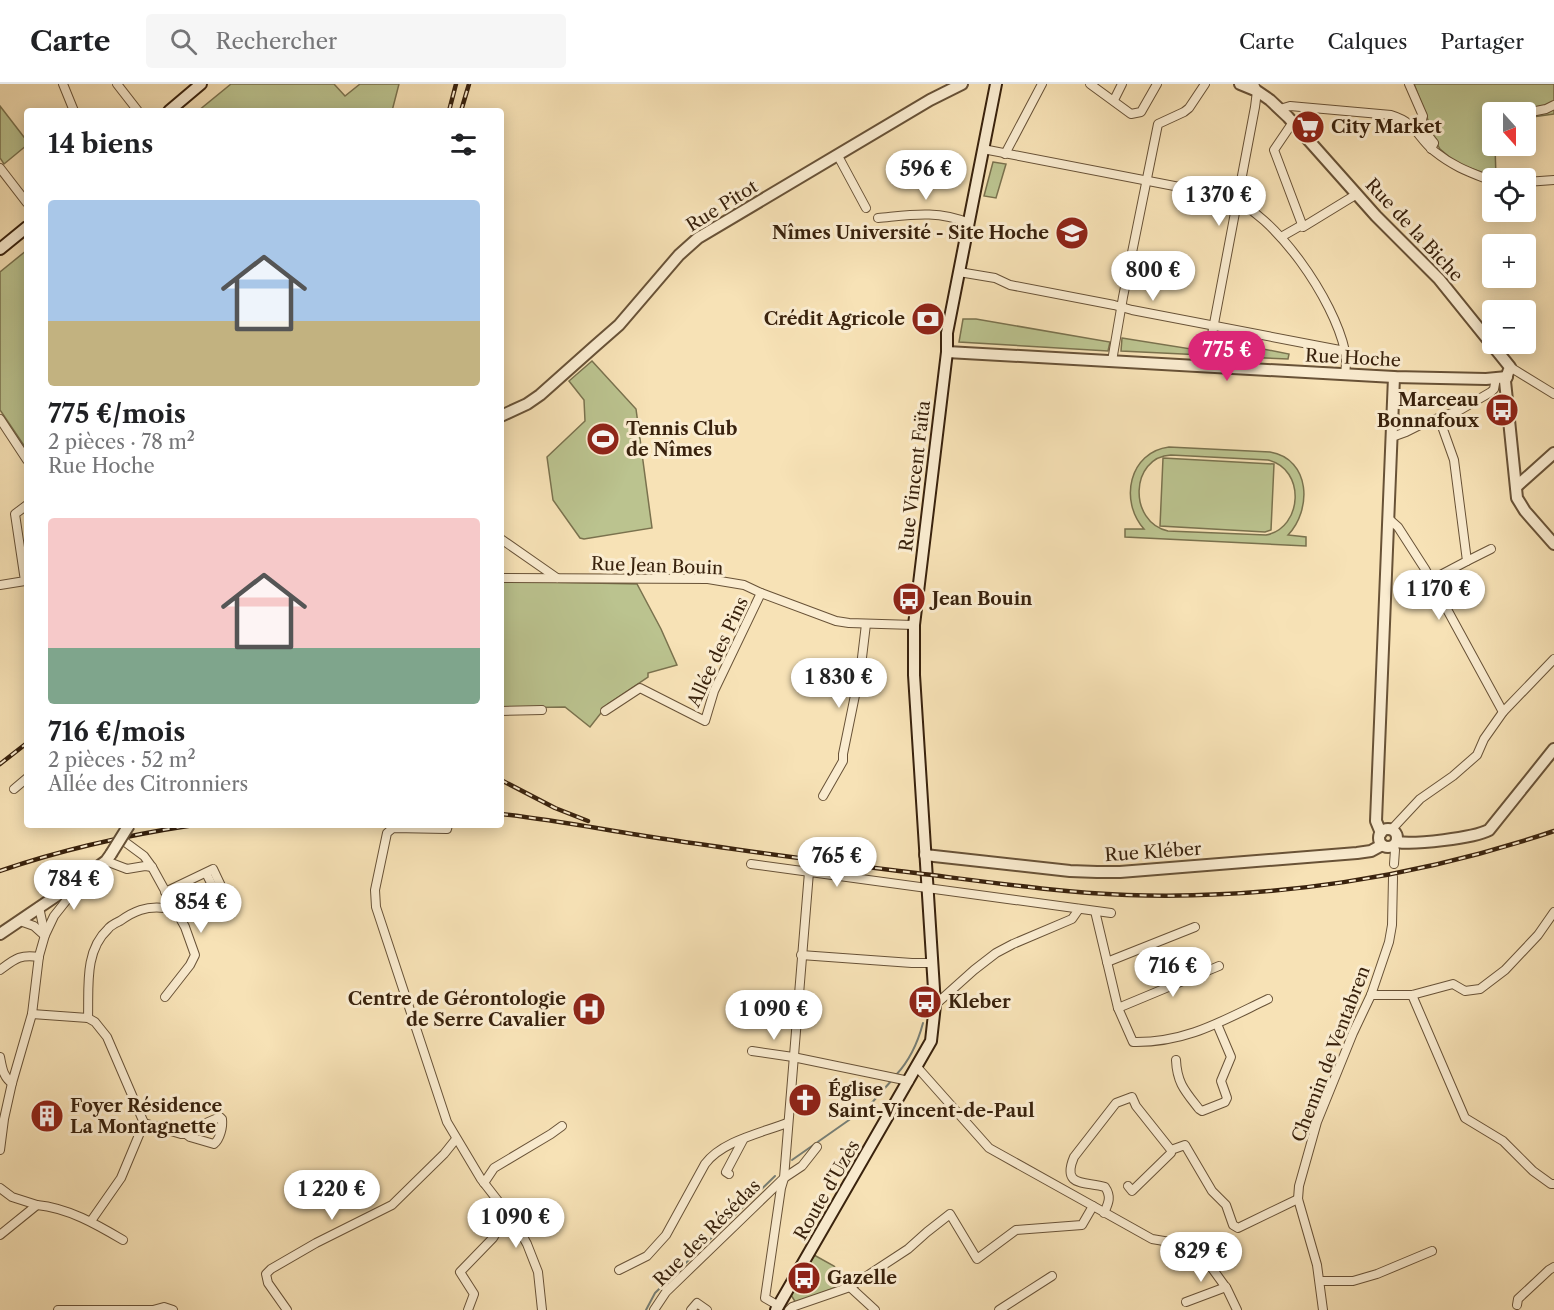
<!DOCTYPE html>
<html lang="fr">
<meta charset="utf-8">
<style>
:root{--surface:#fff;--page:#f6f6f6;--text:#202124;--muted:#757577;--line:#e0e0e0;--accent:#db2777}
body{margin:0;font-family:"Libre Caslon Text",serif;background:var(--page);color:var(--text);height:100vh;display:flex;flex-direction:column;font-size:22px;white-space:nowrap}
*{box-sizing:border-box;margin:0}
p{font-size:20px;color:var(--muted)}
.icon{flex:none;width:33px;height:33px;fill:none;stroke:currentColor;stroke-width:2;stroke-linecap:round;stroke-linejoin:round}
.map{position:relative;flex:1;overflow:hidden}
.side{position:absolute;left:24px;top:24px;width:480px;height:720px;display:flex;flex-direction:column;background:var(--surface);border-radius:6px;box-shadow:0 3px 15px #0003}
.side>*{flex:none}
.needle{width:39px;rotate:159deg}
.controls{position:absolute;left:1482px;top:18px;display:grid;gap:12px}
.controls a{display:grid;place-items:center;width:54px;height:54px;border-radius:6px;background:var(--surface);box-shadow:0 3px 15px #0003;font-size:30px}
.price{position:absolute;translate:-50% -51px;padding:0 14px;border-radius:21px;background:#fff;color:#222;font-size:20px;line-height:39px;filter:drop-shadow(0 2px 3px #0008)}
.price::after{content:'';position:absolute;left:50%;top:36px;width:18px;height:14px;margin-left:-9px;background:inherit;clip-path:polygon(0 0,100% 0,50% 100%)}
.price.on{background:var(--accent);color:#fff}
ul{padding:0;list-style:none}
li{display:grid;align-content:center;gap:12px;height:318px;padding:0 24px}
li span{display:grid;place-items:center;height:186px;border-radius:6px;color:#555}
li>.icon{margin-inline-start:auto}
span .icon{width:108px;height:108px;fill:#fffc;stroke-width:1}
li b{font-size:26px}
h2{display:flex;justify-content:space-between;align-items:center;height:72px;padding:0 24px;font-size:26px}
header{display:flex;align-items:center;gap:36px;box-sizing:border-box;height:84px;padding:0 30px;background:var(--surface);border-bottom:2px solid var(--line)}
header strong{font-size:28px}
nav{display:flex;gap:33px;margin-inline-start:auto;font-size:21px}
.search{width:420px;height:54px;background:var(--page);display:flex;align-items:center;gap:15px;box-sizing:border-box;padding:0 21px;border-radius:6px;color:var(--muted);font-size:22px}
.map>svg:first-child{display:block}
.green{fill:#bbc38f;stroke:#7a724e;stroke-width:1.5;fill-rule:evenodd}
.lines{fill:none;stroke-linecap:round;stroke-linejoin:round}
.stream{stroke:#777e74;stroke-width:2}
.minor-casing{stroke:#685237;stroke-width:10}
.tertiary-casing{stroke:#685237;stroke-width:14}
.secondary-casing{stroke:#39220d;stroke-width:14}
.minor{stroke:#faecd0;stroke-width:8}
.tertiary{stroke:#faecd0;stroke-width:10}
.secondary{stroke:#faecd0;stroke-width:10}
.rail-casing{stroke:#39220d;stroke-width:4.5}
.rail{stroke:#faecd0;stroke-width:2;stroke-dasharray:7;stroke-linecap:butt}
.tertiary-bridge-casing{stroke:#685237;stroke-width:14;stroke-linecap:butt}
.tertiary-bridge{stroke:#faecd0;stroke-width:10}
.labels{text-anchor:middle;dominant-baseline:central;stroke-width:6;stroke-linejoin:round;paint-order:stroke}
.poi-label{font-size:18px;font-weight:bold;fill:#39220d;stroke:#faecd0;text-anchor:start}
.street-label{font-size:18px;fill:#39220d;stroke:#faecd0}
</style>
<header>
<strong>Carte</strong>
<div class="search"><svg class="icon" aria-label="search" viewBox="0 0 24 24"><circle cx="10" cy="10" r="6"/><path d="M15 15l6 6"/></svg>Rechercher</div>
<nav><a>Carte</a><a>Calques</a><a>Partager</a></nav>
</header>
<div class="map">
<svg width="1554" height="1226" viewBox="0 0 1554 1226">
<rect width="100%" height="100%" fill="#f7e2b6"/>
<filter id="stains"><feTurbulence type="fractalNoise" baseFrequency=".00333" numOctaves="4"/><feColorMatrix values="0 0 0 0 .2 0 0 0 0 .09 0 0 0 0 .02 0 0 0 .5 -.17"/></filter>
<radialGradient id="worn" r=".72"><stop offset=".6" stop-color="#630" stop-opacity="0"/><stop offset="1" stop-color="#630" stop-opacity=".3"/></radialGradient>
<!-- green -->
<g class="green">
<path d="M231,0H334L345,12L360,0H399L392,27H198Z"/>
<path d="M1414,0H1554V30L1526,34V28H1492V62H1495L1496,93L1461,81L1453,76L1440,65L1425,39L1428,36Z"/>
<path d="M0,22L27,57V61L4,80L0,74Z"/>
<path d="M993,78L1006,80L996,114L984,112Z"/>
<path d="M27,166V366L0,326V188Z"/>
<path d="M963,235H976L1110,258L1108,267L959,258Z"/>
<path d="M1122,254L1204,267L1203,271L1121,267Z"/>
<path d="M1217,256L1289,270L1288,275L1213,272Z"/>
<path d="M592,277L636,325L652,444L584,455L580,454L553,416L547,373L585,337L584,316L569,297Z"/>
<path d="M1169,363L1270,368C1311,375 1312,426 1288,451L1306,453V462L1125,453V445H1144C1119,417 1129,368 1169,363ZM1171,371L1268,376C1306,385 1303,444 1266,451L1168,447C1128,438 1130,373 1171,371Z"/>
<path d="M1163,374L1274,380L1271,446L1265,448L1160,442Z"/>
<path d="M501,497L637,500L661,545L677,581L648,589V593L608,620L590,643L565,623L501,624Z"/>
<path d="M814,1171L834,1182L847,1199L796,1219L791,1211L801,1196L804,1198L807,1193L804,1191Z"/>
</g>
<g class="lines">
<!-- stream -->
<g class="stream">
<path d="M896,991C910,976 918,958 923,939"/>
<path d="M792,1076L869,1022L892,996"/>
<path d="M646,1226L655,1209L775,1092"/>
</g>
<defs>
<g id="minor">
<path d="M63,0L74,27"/>
<path d="M117,0L138,27"/>
<path d="M1090,0L1131,30L1141,28L1157,0"/>
<path d="M1409,0L1423,32C1419,42 1428,51 1434,59L1431,65"/>
<path d="M1114,16L1122,0"/>
<path d="M1280,25L1290,22L1391,31C1417,39 1416,52 1434,67C1454,83 1469,88 1492,97"/>
<path d="M1526,29L1546,25L1554,21"/>
<path d="M1293,38L1274,66L1303,143L1357,110"/>
<path d="M983,65L1226,112C1276,130 1334,216 1345,267C1347,275 1346,282 1345,290"/>
<path d="M1005,70L1042,0"/>
<path d="M838,72L866,124"/>
<path d="M0,84L27,119"/>
<path d="M1526,98L1554,96"/>
<path d="M878,134C911,131 936,126 969,139"/>
<path d="M1281,153L1302,141"/>
<path d="M959,188L995,194L1010,201L1114,221L1132,226L1345,267"/>
<path d="M1112,277L1123,213L1158,40L1184,28L1189,24L1205,0"/>
<path d="M1206,282L1255,23L1257,7L1254,0"/>
<path d="M1510,283L1554,310"/>
<path d="M0,335L27,376"/>
<path d="M1392,353L1406,348L1422,340L1460,326L1491,308L1494,305L1496,294"/>
<path d="M1389,435L1398,443L1425,485L1503,628"/>
<path d="M501,455L557,494"/>
<path d="M1467,477L1491,465"/>
<path d="M501,494L708,495L744,501L761,509L836,537L849,539L914,541"/>
<path d="M1431,496L1467,477L1454,376L1439,334"/>
<path d="M0,501L25,497L15,430L27,421"/>
<path d="M501,627L542,626"/>
<path d="M605,627L640,604L705,637L714,607L761,509"/>
<path d="M14,705L27,694"/>
<path d="M823,712L843,677V670L861,582L866,540"/>
<path d="M448,741L447,745L393,744L387,749L375,806L376,823L447,1038L481,1095L516,1140L527,1160L538,1188L542,1226"/>
<path d="M1392,745L1420,715L1453,692L1477,671L1484,655L1503,628L1554,575"/>
<path d="M121,755L144,772L152,783L185,843L195,871L190,881L165,913"/>
<path d="M1393,762L1395,766L1394,780"/>
<path d="M106,777L127,785L145,782L152,783"/>
<path d="M751,780L1111,829"/>
<path d="M206,789L217,811L224,808"/>
<path d="M165,808L213,785L230,821"/>
<path d="M1095,827L1118,924L1133,958C1186,959 1222,937 1268,915"/>
<path d="M20,837L34,842L44,851"/>
<path d="M45,851L54,832L81,798"/>
<path d="M801,871L912,879H932"/>
<path d="M1107,878L1195,843"/>
<path d="M0,886C15,875 20,870 39,873"/>
<path d="M1371,911H1412L1453,900L1465,907L1480,905L1505,886L1538,851L1554,828"/>
<path d="M1412,911L1465,1034L1503,1057L1533,1087L1551,1100H1554"/>
<path d="M935,921L974,886L996,869L1013,860L1072,835L1079,825"/>
<path d="M1118,924L1219,882"/>
<path d="M32,930L88,934L95,938L107,953L144,1039L121,1094L91,1137"/>
<path d="M88,934C89,904 84,867 108,845C111,841 116,839 120,837C134,827 146,822 164,824"/>
<path d="M752,967L793,973L909,997"/>
<path d="M0,973C2,983 3,993 12,999"/>
<path d="M1176,976C1177,999 1185,1007 1199,1025L1202,1027L1225,1018L1227,1014L1221,997L1231,973L1217,940"/>
<path d="M917,983L989,1064L1093,1122"/>
<path d="M144,1039L181,1050H186L190,1053L214,1060C220,1055 223,1043 222,1035L220,1033L187,1047L186,1050"/>
<path d="M0,1066L4,1035L12,999L32,930L39,872L45,851L39,823"/>
<path d="M1171,1066L1185,1061L1212,1107L1226,1121L1233,1141L1238,1144L1298,1115"/>
<path d="M729,1090L726,1088L743,1056"/>
<path d="M484,1099L494,1084L551,1050L562,1042"/>
<path d="M0,1104L12,1113L37,1121L0,1151"/>
<path d="M37,1121C68,1124 96,1140 123,1156"/>
<path d="M1104,1129C1108,1120 1112,1113 1105,1103C1086,1097 1061,1104 1074,1073L1116,1019L1132,1013L1136,1022L1171,1066V1069L1132,1107L1128,1102"/>
<path d="M619,1186L647,1172L666,1151L705,1080C722,1057 761,1049 787,1039"/>
<path d="M1320,1197H1353L1377,1190L1432,1167"/>
<path d="M850,1203L875,1226"/>
<path d="M1186,1218L1226,1203"/>
<path d="M1517,1221L1518,1215L1549,1186L1554,1183"/>
<path d="M779,1222L765,1214L781,1104L784,1094L809,788"/>
<path d="M58,1226H153L164,1223L173,1226"/>
<path d="M287,1226L268,1199L266,1190L271,1185L316,1159L392,1121L444,1070L456,1055"/>
<path d="M468,1226L474,1210L460,1188L493,1154L508,1129"/>
<path d="M654,1226L666,1208L784,1094L802,1082L817,1063"/>
<path d="M691,1226L697,1219L707,1226"/>
<path d="M789,1226L792,1223L850,1203L908,1165L927,1148L950,1130L977,1175L1016,1146L1082,1141L1093,1122L1152,1155L1188,1161L1201,1169L1227,1205L1237,1226"/>
<path d="M999,1226L1052,1192"/>
<path d="M1323,1226L1317,1181L1298,1115L1299,1102L1317,1038L1353,949L1371,911L1389,858L1392,841L1393,793"/>
</g>
<g id="tertiary">
<path d="M1240,0L1257,7L1270,16L1288,33L1376,132L1439,195L1510,283L1505,297L1517,414L1525,427L1554,460"/>
<path d="M947,268L1394,293L1486,295L1507,293"/>
<path d="M501,332L527,320L540,311L595,262L619,241L679,171L698,154L930,16L962,0"/>
<path d="M1516,403L1554,369"/>
<circle cx="1388" cy="754" r="9"/>
<path d="M1381,749L1376,737L1394,293"/>
<path d="M1397,758C1414,761 1474,754 1489,746L1554,665"/>
<path d="M925,771L1070,787L1097,788H1120L1357,769L1371,767L1382,761"/>
<path d="M0,850L87,791L106,777L111,770"/>
</g>
<g id="secondary">
<path d="M169,27L201,0"/>
<path d="M0,165L27,143"/>
<path d="M776,1226L931,957L935,921L914,591V541L947,268V249L996,0"/>
</g>
</defs>
<!-- minor casing -->
<use href="#minor" class="minor-casing"/>
<!-- tertiary casing -->
<use href="#tertiary" class="tertiary-casing"/>
<!-- secondary casing -->
<use href="#secondary" class="secondary-casing"/>
<!-- minor -->
<use href="#minor" class="minor"/>
<!-- tertiary -->
<use href="#tertiary" class="tertiary"/>
<!-- secondary -->
<use href="#secondary" class="secondary"/>
<defs>
<g id="rail">
<path d="M449,27L456,0"/>
<path d="M461,27L469,0"/>
<path d="M0,680L27,659"/>
<path d="M501,696L555,724L588,737"/>
<path d="M501,730C556,736 610,747 665,755C743,767 821,777 899,787C975,796 1051,808 1127,811C1272,816 1418,793 1554,747"/>
<path d="M0,787C63,765 128,751 194,741"/>
</g>
</defs>
<!-- rail casing -->
<use href="#rail" class="rail-casing"/>
<!-- rail -->
<use href="#rail" class="rail"/>
<defs>
<path id="tertiary-bridge" d="M111,770L129,741"/>
</defs>
<!-- tertiary-bridge casing -->
<use href="#tertiary-bridge" class="tertiary-bridge-casing"/>
<!-- tertiary-bridge -->
<use href="#tertiary-bridge" class="tertiary-bridge"/>
</g>
<!-- icons -->
<defs>
<symbol id="supermarket-disc" viewBox="-11 -11 22 22"><circle r="9.5" fill="#8f2418" stroke="#faecd0"/><path d="M-6-5.5h2.5l.6 2H6L4.5 2H-2.5L-4.4-4H-6ZM-1.5 3.2a1.3 1.3 0 1 0 .1 0ZM3 3.2a1.3 1.3 0 1 0 .1 0Z" fill="#fff"/></symbol>
<symbol id="university-disc" viewBox="-11 -11 22 22"><circle r="9.5" fill="#8f2418" stroke="#faecd0"/><path d="M0-5L7-2L0 1L-7-2ZM-4 1L0 2.5L4 1V4Q0 6-4 4Z" fill="#fff"/></symbol>
<symbol id="bank-disc" viewBox="-11 -11 22 22"><circle r="9.5" fill="#8f2418" stroke="#faecd0"/><path d="M-6-4H6V4H-6ZM0-2.3a2.3 2.3 0 1 0 0 4.6a2.3 2.3 0 1 0 0-4.6Z" fill="#fff"/></symbol>
<symbol id="bus-disc" viewBox="-11 -11 22 22"><circle r="9.5" fill="#8f2418" stroke="#faecd0"/><path d="M-5-6H5V4H4V6H2V4H-2V6H-4V4H-5ZM-3.5-4V0h7V-4ZM-3.5 1.2v1.5H-2V1.2ZM2 1.2v1.5H3.5V1.2Z" fill="#fff"/></symbol>
<symbol id="stadium-disc" viewBox="-11 -11 22 22"><circle r="9.5" fill="#8f2418" stroke="#faecd0"/><path d="M0-5a6.5 5 0 1 0 0 10a6.5 5 0 1 0 0-10ZM-3.5-1.8h7v3.6h-7Z" fill="#fff"/></symbol>
<symbol id="hospital-disc" viewBox="-11 -11 22 22"><circle r="9.5" fill="#8f2418" stroke="#faecd0"/><path d="M-5-5h3v3.5h4V-5h3V5h-3V1.5h-4V5h-3Z" fill="#fff"/></symbol>
<symbol id="church-disc" viewBox="-11 -11 22 22"><circle r="9.5" fill="#8f2418" stroke="#faecd0"/><path d="M-1.2-6h2.4v3.5h3.3v2.4h-3.3V6h-2.4V-.1h-3.3v-2.4h3.3Z" fill="#fff"/></symbol>
<symbol id="building-disc" viewBox="-11 -11 22 22"><circle r="9.5" fill="#8f2418" stroke="#faecd0"/><path d="M-4-6H4V6H1V3H-1V6H-4ZM-2.5-4.3h1.7v1.8h-1.7ZM.8-4.3h1.7v1.8H.8ZM-2.5-1h1.7V.8h-1.7ZM.8-1h1.7V.8H.8Z" fill="#fff"/></symbol>
</defs>
<g fill-rule="evenodd">
<use href="#supermarket-disc" x="1289" y="24" width="38" height="38"/>
<use href="#university-disc" x="1053" y="130" width="38" height="38"/>
<use href="#bank-disc" x="909" y="216" width="38" height="38"/>
<use href="#bus-disc" x="1483" y="307" width="38" height="38"/>
<use href="#stadium-disc" x="584" y="336" width="38" height="38"/>
<use href="#bus-disc" x="890" y="496" width="38" height="38"/>
<use href="#bus-disc" x="906" y="899" width="38" height="38"/>
<use href="#hospital-disc" x="570" y="906" width="38" height="38"/>
<use href="#church-disc" x="786" y="997" width="38" height="38"/>
<use href="#building-disc" x="28" y="1013" width="38" height="38"/>
<use href="#bus-disc" x="785" y="1175" width="38" height="38"/>
</g>
<g class="labels">
<!-- poi labels -->
<g class="poi-label">
<text x="1331" y="43">City Market</text>
<text x="1049" y="149" text-anchor="end">Nîmes Université - Site Hoche</text>
<text x="905" y="235" text-anchor="end">Crédit Agricole</text>
<text x="1479" y="316" text-anchor="end">Marceau<tspan x="1479" dy="21">Bonnafoux</tspan></text>
<text x="626" y="345">Tennis Club<tspan x="626" dy="21">de Nîmes</tspan></text>
<text x="932" y="515">Jean Bouin</text>
<text x="566" y="915" text-anchor="end">Centre de Gérontologie<tspan x="566" dy="21">de Serre Cavalier</tspan></text>
<text x="948" y="918">Kleber</text>
<text x="828" y="1006">Église<tspan x="828" dy="21">Saint-Vincent-de-Paul</tspan></text>
<text x="70" y="1022">Foyer Résidence<tspan x="70" dy="21">La Montagnette</tspan></text>
<text x="827" y="1194">Gazelle</text>
</g>
<!-- street labels -->
<g class="street-label">
<text transform="translate(722 122) rotate(-32)">Rue Pitot</text>
<text transform="translate(1414 146) rotate(47)">Rue de la Biche</text>
<text transform="translate(1353 274) rotate(3)">Rue Hoche</text>
<text transform="translate(915 392) rotate(-83)">Rue Vincent Faïta</text>
<text transform="translate(657 482) rotate(2)">Rue Jean Bouin</text>
<text transform="translate(718 568) rotate(-65)">Allée des Pins</text>
<text transform="translate(1153 768) rotate(-4)">Rue Kléber</text>
<text transform="translate(1331 970) rotate(-69)">Chemin de Ventabren</text>
<text transform="translate(827 1106) rotate(-60)">Route d'Uzès</text>
<text transform="translate(707 1149) rotate(-45)">Rue des Résédas</text>
</g>
</g>
<rect width="100%" height="100%" filter="url(#stains)"/>
<rect width="100%" height="100%" fill="url(#worn)"/>
</svg>
<div class="controls">
<a><svg class="needle" viewBox="-14 -14 28 28"><path d="M0-13l5 13h-10z" fill="#e53935"/><path d="M0 13l5-13h-10z" fill="#757577"/></svg></a>
<a><svg class="icon" aria-label="locate" viewBox="0 0 24 24"><circle cx="12" cy="12" r="6"/><path d="M12 2v4M12 18v4M2 12h4M18 12h4"/></svg></a>
<a>+</a>
<a>−</a>
</div>
<b class="price" style="left:926px;top:117px">596 €</b>
<b class="price" style="left:1219px;top:143px">1 370 €</b>
<b class="price" style="left:1153px;top:218px">800 €</b>
<b class="price on" style="left:1227px;top:298px">775 €</b>
<b class="price" style="left:1439px;top:537px">1 170 €</b>
<b class="price" style="left:839px;top:625px">1 830 €</b>
<b class="price" style="left:837px;top:804px">765 €</b>
<b class="price" style="left:74px;top:827px">784 €</b>
<b class="price" style="left:201px;top:850px">854 €</b>
<b class="price" style="left:1173px;top:914px">716 €</b>
<b class="price" style="left:774px;top:957px">1 090 €</b>
<b class="price" style="left:332px;top:1137px">1 220 €</b>
<b class="price" style="left:516px;top:1165px">1 090 €</b>
<b class="price" style="left:1201px;top:1199px">829 €</b>
<section class="side">
<h2>14 biens<svg class="icon" aria-label="filters" viewBox="0 0 24 24"><path d="M4 7h16M4 17h16"/><circle cx="9" cy="7" r="2"/><circle cx="15" cy="17" r="2"/></svg></h2>
<ul>
<li><span style="background:linear-gradient(#a9c7e8 65%,#c2b280 0)"><svg class="icon" aria-label="home" viewBox="0 0 24 24"><path d="M3 11l9-7 9 7M6 9v11h12V9"/></svg></span><div><b>775 €/mois</b><p>2 pièces · 78 m²</p><p>Rue Hoche</p></div></li>
<li><span style="background:linear-gradient(#f6c9c9 70%,#7fa58c 0)"><svg class="icon" aria-label="home" viewBox="0 0 24 24"><path d="M3 11l9-7 9 7M6 9v11h12V9"/></svg></span><div><b>716 €/mois</b><p>2 pièces · 52 m²</p><p>Allée des Citronniers</p></div></li>
</ul>
</section>
</div>
